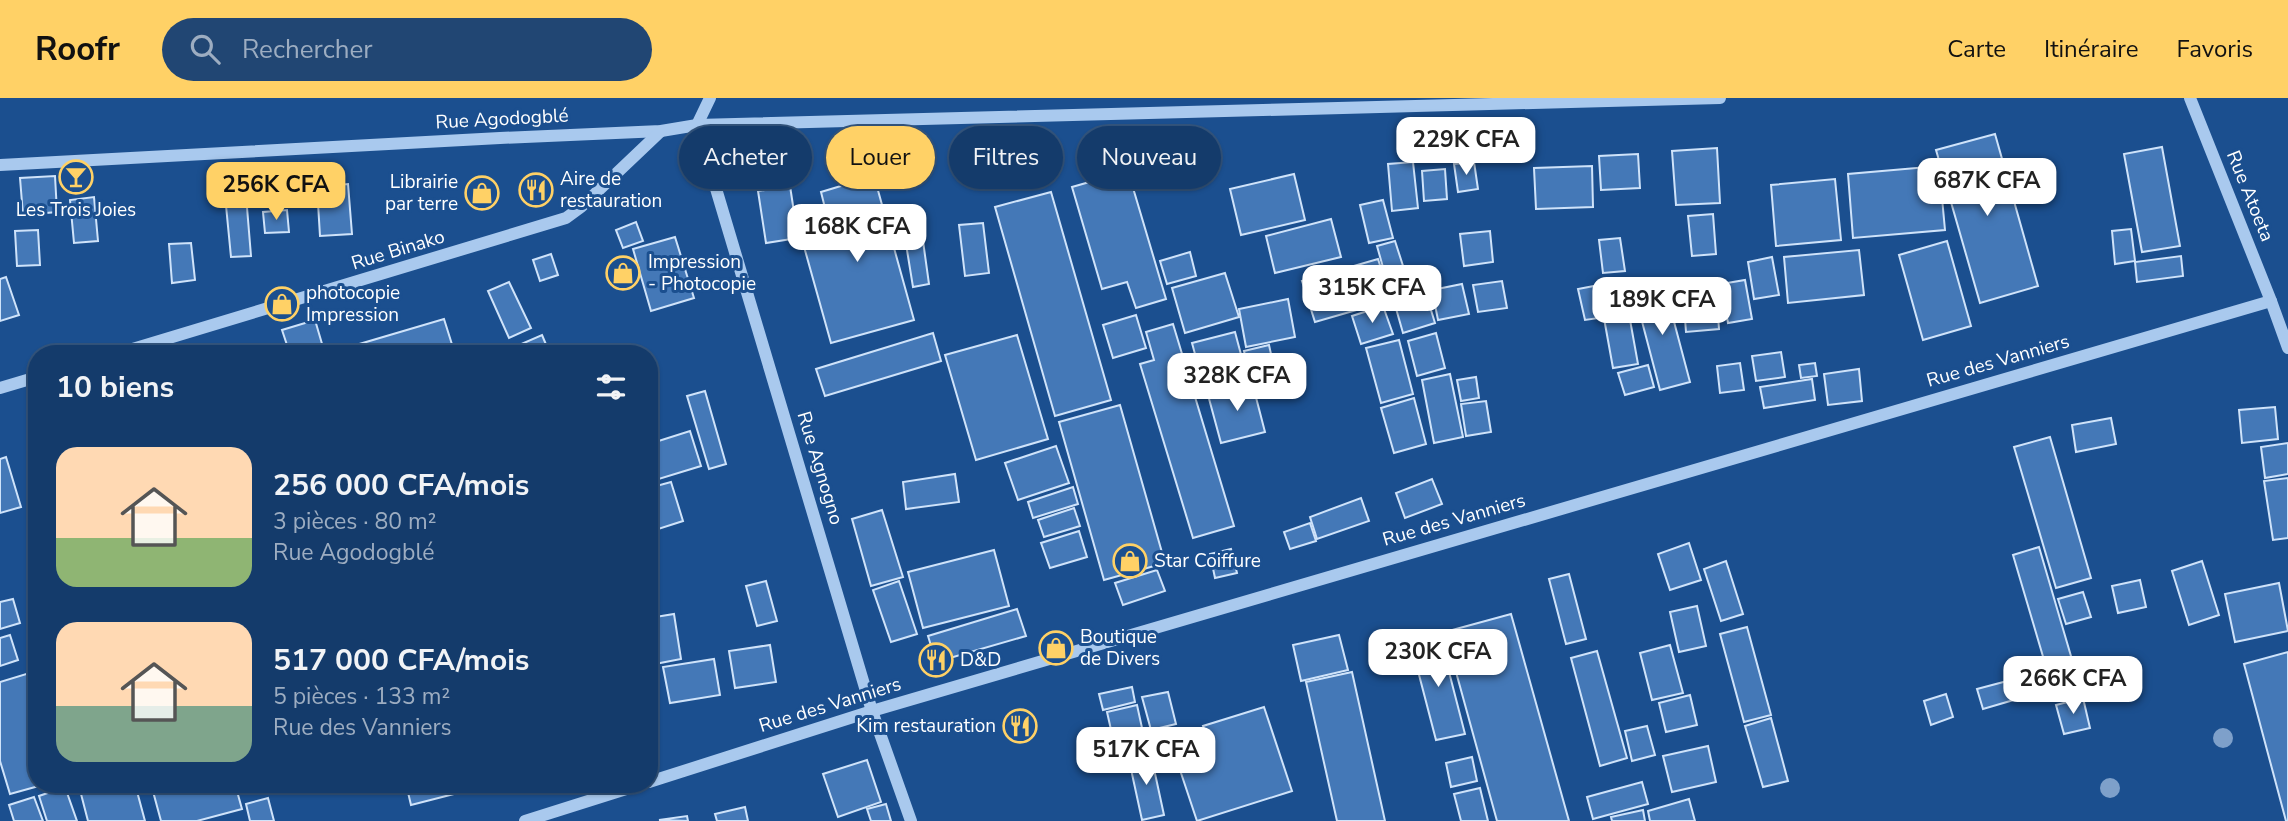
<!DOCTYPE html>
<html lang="fr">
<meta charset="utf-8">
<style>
:root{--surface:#143b6b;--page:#214673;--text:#f1f3f6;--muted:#9dadc1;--line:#33557e;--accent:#ffd166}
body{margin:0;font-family:"Nunito Sans",sans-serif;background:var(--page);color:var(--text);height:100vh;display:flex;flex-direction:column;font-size:26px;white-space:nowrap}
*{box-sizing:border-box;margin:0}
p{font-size:23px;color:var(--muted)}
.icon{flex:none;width:38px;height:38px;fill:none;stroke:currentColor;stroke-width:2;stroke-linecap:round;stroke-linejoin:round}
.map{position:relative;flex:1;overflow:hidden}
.panel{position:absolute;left:28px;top:247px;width:630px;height:448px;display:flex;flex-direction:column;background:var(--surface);border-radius:28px;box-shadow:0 2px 5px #0004,0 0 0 2px var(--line)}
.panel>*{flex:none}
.top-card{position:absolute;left:679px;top:28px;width:665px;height:63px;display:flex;gap:14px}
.price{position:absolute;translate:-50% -60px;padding:0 16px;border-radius:14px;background:#fff;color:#222;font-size:23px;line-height:46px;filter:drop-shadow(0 2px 4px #0008)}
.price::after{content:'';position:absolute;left:50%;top:42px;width:21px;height:16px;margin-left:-10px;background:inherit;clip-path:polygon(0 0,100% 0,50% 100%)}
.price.on{background:var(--accent);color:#111}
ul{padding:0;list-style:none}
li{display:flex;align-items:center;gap:21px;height:175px;padding:0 28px}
li span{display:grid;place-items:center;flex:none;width:196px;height:140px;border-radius:21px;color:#555}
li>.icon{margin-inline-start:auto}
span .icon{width:84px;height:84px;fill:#fffc;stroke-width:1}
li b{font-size:30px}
h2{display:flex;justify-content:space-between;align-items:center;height:84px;padding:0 28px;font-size:30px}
.chip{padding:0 24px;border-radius:32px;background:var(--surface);box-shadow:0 2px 5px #0004,0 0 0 2px var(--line);font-size:24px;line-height:63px}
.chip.on{background:var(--accent);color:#111}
header{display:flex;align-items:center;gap:42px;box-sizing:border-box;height:98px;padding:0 35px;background:var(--accent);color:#111}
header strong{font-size:33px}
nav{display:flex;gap:38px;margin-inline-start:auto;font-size:24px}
.search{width:490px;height:63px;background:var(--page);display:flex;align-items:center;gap:18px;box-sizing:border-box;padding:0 24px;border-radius:38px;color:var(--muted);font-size:26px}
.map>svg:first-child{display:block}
.building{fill:#4478b7;stroke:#cfe3fa;stroke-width:2}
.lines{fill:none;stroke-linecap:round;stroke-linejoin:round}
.minor{stroke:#a9c9ee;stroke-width:12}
.tree{fill:#7ea0ca}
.labels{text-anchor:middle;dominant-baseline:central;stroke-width:6;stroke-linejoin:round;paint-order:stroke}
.street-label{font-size:19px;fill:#fff;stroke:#1b4f8f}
.poi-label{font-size:19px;fill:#fff;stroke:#1b4f8f;text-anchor:start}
</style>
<header>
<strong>Roofr</strong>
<div class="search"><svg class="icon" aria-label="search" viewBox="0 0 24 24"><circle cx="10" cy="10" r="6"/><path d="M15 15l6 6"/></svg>Rechercher</div>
<nav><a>Carte</a><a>Itinéraire</a><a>Favoris</a></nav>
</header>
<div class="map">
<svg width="2288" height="723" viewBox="0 0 2288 723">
<rect width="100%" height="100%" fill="#1b4f8f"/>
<!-- building -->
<g class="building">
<path d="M1995,36L2038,188L1980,205L1936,52Z"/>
<path d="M2162,49L2180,148L2142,154L2124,56Z"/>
<path d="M1717,50L1720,105L1676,107L1672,53Z"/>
<path d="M1638,56L1640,90L1601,92L1599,58Z"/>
<path d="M1413,64L1418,110L1392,113L1388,66Z"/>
<path d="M1474,64L1478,91L1458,94L1454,66Z"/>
<path d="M1592,68L1593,109L1536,111L1534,70Z"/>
<path d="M1939,68L1945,132L1853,140L1848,76Z"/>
<path d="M1445,71L1447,101L1424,103L1422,73Z"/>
<path d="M1128,73L1166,201L1136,210L1127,184L1102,191L1072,89Z"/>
<path d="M1294,76L1305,122L1241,137L1230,91Z"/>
<path d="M55,78L57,114L23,117L20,80Z"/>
<path d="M293,78L295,103L263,106L261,81Z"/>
<path d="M874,78L914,222L831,245L801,138L830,130L821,94Z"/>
<path d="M1835,81L1841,142L1776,148L1771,87Z"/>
<path d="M245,85L251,158L231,159L224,87Z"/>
<path d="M348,86L352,136L320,138L317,89Z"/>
<path d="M790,88L798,140L766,145L758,93Z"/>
<path d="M1051,94L1111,302L1055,318L995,109Z"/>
<path d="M94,99L98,143L74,145L70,102Z"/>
<path d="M1383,102L1393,140L1369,145L1360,107Z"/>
<path d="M287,112L289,134L265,135L263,114Z"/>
<path d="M1713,116L1716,156L1692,158L1688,118Z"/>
<path d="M1331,121L1341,159L1275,175L1266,138Z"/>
<path d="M636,124L643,143L623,150L616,132Z"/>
<path d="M983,125L989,175L965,178L959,127Z"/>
<path d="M2131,131L2135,163L2115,166L2112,133Z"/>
<path d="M38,132L40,167L17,168L15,133Z"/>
<path d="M1490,133L1493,164L1464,168L1460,136Z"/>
<path d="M675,139L694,200L651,213L633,151Z"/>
<path d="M1620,140L1625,173L1603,175L1599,142Z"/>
<path d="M923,143L929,186L913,189L906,146Z"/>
<path d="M1395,143L1405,174L1386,180L1377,148Z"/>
<path d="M1947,143L1971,228L1923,242L1899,157Z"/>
<path d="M191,145L195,182L172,185L169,146Z"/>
<path d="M1859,152L1864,197L1788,205L1784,159Z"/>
<path d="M1190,154L1196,178L1167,186L1160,163Z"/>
<path d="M551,156L558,177L540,183L533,162Z"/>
<path d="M2181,158L2183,178L2137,184L2135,164Z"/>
<path d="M1772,159L1779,197L1754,201L1748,164Z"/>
<path d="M1378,161L1391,202L1315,224L1302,183Z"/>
<path d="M1225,175L1239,219L1185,235L1172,190Z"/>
<path d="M6,179L19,217L0,223V181Z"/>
<path d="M1745,182L1752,221L1728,225L1721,186Z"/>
<path d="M1422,183L1435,225L1403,235L1391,193Z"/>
<path d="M1502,183L1507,210L1478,214L1473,187Z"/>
<path d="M1623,183L1638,266L1613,270L1598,187Z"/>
<path d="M509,184L531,230L509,240L488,193Z"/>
<path d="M1462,186L1469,216L1438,222L1432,192Z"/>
<path d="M1664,186L1690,284L1660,292L1634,193Z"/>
<path d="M1594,188L1599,220L1585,222L1578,191Z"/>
<path d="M1288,201L1295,239L1246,249L1239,211Z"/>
<path d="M1717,205L1719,231L1686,234L1684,208Z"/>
<path d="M1383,208L1393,236L1361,246L1352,218Z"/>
<path d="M1136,217L1146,250L1113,260L1103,227Z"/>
<path d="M444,221L455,256H359L356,247Z"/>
<path d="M315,222L325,256H290L282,232Z"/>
<path d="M1173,226L1234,428L1193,440L1140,266L1154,262L1146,234Z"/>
<path d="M1235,234L1247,279L1204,289L1192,245Z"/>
<path d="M933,235L941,263L825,298L816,271Z"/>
<path d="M1436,235L1445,270L1417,278L1408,243Z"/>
<path d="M542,237L550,256H523L519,247Z"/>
<path d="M1017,237L1048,341L976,362L945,257Z"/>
<path d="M1399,242L1413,296L1381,305L1366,250Z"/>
<path d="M1269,247L1275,274L1250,280L1244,253Z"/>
<path d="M1781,254L1785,279L1756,283L1752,258Z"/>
<path d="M1740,265L1744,292L1720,295L1717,268Z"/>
<path d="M1815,265L1817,278L1801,280L1799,267Z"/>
<path d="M1648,267L1654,289L1625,297L1618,275Z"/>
<path d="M1859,271L1862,303L1828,307L1824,276Z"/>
<path d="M1450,276L1463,339L1434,345L1422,282Z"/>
<path d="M1476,279L1479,300L1461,303L1457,282Z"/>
<path d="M1812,281L1815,302L1764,310L1760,289Z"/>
<path d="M1252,284L1265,334L1221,345L1208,297Z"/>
<path d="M705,293L726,366L709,371L687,298Z"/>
<path d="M1414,300L1426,346L1394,355L1381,310Z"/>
<path d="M1486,303L1491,334L1466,338L1461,306Z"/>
<path d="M1120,307L1165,465L1104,482L1059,324Z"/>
<path d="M2275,309L2278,341L2242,345L2239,312Z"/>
<path d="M2111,320L2116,346L2076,354L2072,327Z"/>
<path d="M690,333L701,368L649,384V346Z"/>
<path d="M2050,339L2091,480L2056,490L2014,349Z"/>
<path d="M2288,345V376L2265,380L2261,349Z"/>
<path d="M1056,348L1069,385L1018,402L1005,365Z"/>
<path d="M6,359L21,409L0,415V361Z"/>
<path d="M955,376L959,404L906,411L903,384Z"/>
<path d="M2288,380V440L2273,442L2264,383Z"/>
<path d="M1432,381L1442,406L1405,420L1396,395Z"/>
<path d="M671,384L683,423L649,434V390Z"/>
<path d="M1073,389L1078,406L1033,420L1028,404Z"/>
<path d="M1361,400L1369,423L1317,441L1310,419Z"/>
<path d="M1074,410L1080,428L1044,439L1038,422Z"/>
<path d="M882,412L903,479L871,488L852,421Z"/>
<path d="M1310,425L1316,443L1290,451L1284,434Z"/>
<path d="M1079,433L1087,459L1050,470L1041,445Z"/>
<path d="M1689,445L1701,482L1670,492L1658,456Z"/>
<path d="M2039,449L2078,582L2052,589L2013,457Z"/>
<path d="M1231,451L1237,475L1215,480L1210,456Z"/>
<path d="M994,452L1009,508L923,530L908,474Z"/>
<path d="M1726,463L1743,516L1721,523L1704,471Z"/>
<path d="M2202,463L2219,517L2189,527L2172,473Z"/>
<path d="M1157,472L1165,493L1123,507L1115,485Z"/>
<path d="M1569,476L1586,541L1566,546L1549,481Z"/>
<path d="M2140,482L2146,509L2118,515L2112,488Z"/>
<path d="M766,483L777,523L757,528L746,488Z"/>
<path d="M899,483L917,536L891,544L873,492Z"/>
<path d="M2279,485L2288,533L2235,544L2225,496Z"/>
<path d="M2083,494L2091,519L2066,526L2058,501Z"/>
<path d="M13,501L20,525L0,531V504Z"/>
<path d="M1697,508L1706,548L1679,554L1670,514Z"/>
<path d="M1017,511L1026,538L936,564L928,538Z"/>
<path d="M674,516L681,561L655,566L649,535V520Z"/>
<path d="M1511,516L1569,723H1497L1445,534Z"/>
<path d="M1747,529L1771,617L1744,624L1720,536Z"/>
<path d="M10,537L18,562L0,568V540Z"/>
<path d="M1339,537L1348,572L1301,583L1293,547Z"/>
<path d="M1440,539L1465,636L1436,642L1411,546Z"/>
<path d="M770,547L776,584L735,590L729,553Z"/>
<path d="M1670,547L1683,595L1652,602L1640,555Z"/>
<path d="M1597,553L1627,660L1600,668L1571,560Z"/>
<path d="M2288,554V723H2286L2244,566Z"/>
<path d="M714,561L720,597L670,605L663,569Z"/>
<path d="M36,573L37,686H46L10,696L0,663V584Z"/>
<path d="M1352,574L1385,723H1337L1306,584Z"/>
<path d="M2011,582L2017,601L1983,611L1977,591Z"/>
<path d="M1132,589L1135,604L1103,612L1099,596Z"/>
<path d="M1168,594L1176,626L1151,632L1142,599Z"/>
<path d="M1946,596L1953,619L1931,627L1924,603Z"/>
<path d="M1690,597L1697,627L1666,634L1659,605Z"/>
<path d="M2083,600L2090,630L2064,636L2056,607Z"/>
<path d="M1137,607L1144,639L1114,645L1107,614Z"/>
<path d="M1264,609L1292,693L1197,723L1178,666L1212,656L1203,628Z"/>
<path d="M1771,620L1788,683L1763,689L1745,628Z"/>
<path d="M1647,628L1655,657L1632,663L1625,633Z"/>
<path d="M1167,636L1172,663L1155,667L1148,640Z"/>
<path d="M1708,648L1716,684L1672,694L1663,658Z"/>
<path d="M1151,657L1164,717L1142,722L1129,662Z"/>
<path d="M1472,659L1477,683L1451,689L1446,665Z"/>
<path d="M867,662L881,704L838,719L823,676Z"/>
<path d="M1642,684L1648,706L1593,721L1587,699Z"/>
<path d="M120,686H135L145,723H88L81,696Z"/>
<path d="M151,686H235L242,711L197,723H161Z"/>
<path d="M406,686H452L454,696L411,707Z"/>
<path d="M456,686H475L476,688L458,693Z"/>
<path d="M65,689L77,723H47L39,698Z"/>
<path d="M1480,690L1488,723H1461L1454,696Z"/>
<path d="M34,699L43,723H14L9,707Z"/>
<path d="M268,700L274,723H250L246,706Z"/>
<path d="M1689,701L1695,723H1650L1648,713Z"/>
<path d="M886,706L891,723H871L867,711Z"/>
<path d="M745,709L748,723H717L715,716Z"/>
<path d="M1643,712L1645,723H1612L1611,719Z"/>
<path d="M687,718L688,723L659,722Z"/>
</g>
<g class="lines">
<!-- minor -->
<g class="minor">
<path d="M710,0L697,27L872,613L911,723"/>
<path d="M2190,0L2271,203L2288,250"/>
<path d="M0,67L500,40L661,33L697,27L1720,0"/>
<path d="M116,256L566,120L581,109L661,33"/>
<path d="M0,290L37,279"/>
<path d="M649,684L872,613L2271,203"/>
<path d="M525,723L642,686"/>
</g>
</g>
<!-- trees -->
<g class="tree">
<circle cx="2223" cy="640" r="10"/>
<circle cx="2110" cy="690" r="10"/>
</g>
<!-- icons -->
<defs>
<symbol id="bar-ring" viewBox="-11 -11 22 22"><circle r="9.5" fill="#1b4f8f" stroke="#ffd166" stroke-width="1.5"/><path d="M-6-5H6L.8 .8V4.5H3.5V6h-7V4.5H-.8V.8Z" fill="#ffd166"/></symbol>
<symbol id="restaurant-ring" viewBox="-11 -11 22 22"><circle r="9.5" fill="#1b4f8f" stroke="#ffd166" stroke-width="1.5"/><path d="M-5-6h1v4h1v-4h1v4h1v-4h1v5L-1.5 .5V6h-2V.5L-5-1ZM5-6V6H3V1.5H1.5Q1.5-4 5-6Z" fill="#ffd166"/></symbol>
<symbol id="shop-ring" viewBox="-11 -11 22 22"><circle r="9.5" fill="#1b4f8f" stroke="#ffd166" stroke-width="1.5"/><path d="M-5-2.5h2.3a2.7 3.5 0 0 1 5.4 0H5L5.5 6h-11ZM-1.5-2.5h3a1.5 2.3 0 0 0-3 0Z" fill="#ffd166"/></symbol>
</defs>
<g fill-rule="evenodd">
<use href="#bar-ring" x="57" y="60" width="38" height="38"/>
<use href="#restaurant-ring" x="517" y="73" width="38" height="38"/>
<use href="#shop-ring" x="463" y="76" width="38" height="38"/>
<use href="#shop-ring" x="604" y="156" width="38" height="38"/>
<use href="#shop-ring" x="263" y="187" width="38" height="38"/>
<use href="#shop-ring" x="1111" y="444" width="38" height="38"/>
<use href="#shop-ring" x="1037" y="531" width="38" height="38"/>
<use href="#restaurant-ring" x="917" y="543" width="38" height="38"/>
<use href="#restaurant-ring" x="1001" y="609" width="38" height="38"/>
</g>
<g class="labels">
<!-- street labels -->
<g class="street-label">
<text transform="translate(502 21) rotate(-3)">Rue Agodogblé</text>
<text transform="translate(2250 98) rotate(68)">Rue Atoeta</text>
<text transform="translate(398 152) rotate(-17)">Rue Binako</text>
<text transform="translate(1998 263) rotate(-16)">Rue des Vanniers</text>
<text transform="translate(820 370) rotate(73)">Rue Agnogno</text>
<text transform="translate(1454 422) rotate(-16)">Rue des Vanniers</text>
<text transform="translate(830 607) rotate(-17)">Rue des Vanniers</text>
</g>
<!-- poi labels -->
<g class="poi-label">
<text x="560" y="81">Aire de<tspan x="560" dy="22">restauration</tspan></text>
<text x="458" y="84" text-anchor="end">Librairie<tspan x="458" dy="22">par terre</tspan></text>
<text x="76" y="112" text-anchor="middle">Les Trois Joies</text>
<text x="648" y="164">Impression<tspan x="648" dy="22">- Photocopie</tspan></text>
<text x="306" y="195">photocopie<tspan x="306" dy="22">Impression</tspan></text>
<text x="1154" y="463">Star Coiffure</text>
<text x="1080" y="539">Boutique<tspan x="1080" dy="22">de Divers</tspan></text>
<text x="960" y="562">D&amp;D</text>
<text x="996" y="628" text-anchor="end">Kim restauration</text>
</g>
</g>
</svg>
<b class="price" style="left:1466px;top:79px">229K CFA</b>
<b class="price" style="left:1987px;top:120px">687K CFA</b>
<b class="price on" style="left:276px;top:124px">256K CFA</b>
<b class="price" style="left:857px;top:166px">168K CFA</b>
<b class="price" style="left:1372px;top:227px">315K CFA</b>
<b class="price" style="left:1662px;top:239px">189K CFA</b>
<b class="price" style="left:1237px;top:315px">328K CFA</b>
<b class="price" style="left:1438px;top:591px">230K CFA</b>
<b class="price" style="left:2073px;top:618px">266K CFA</b>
<b class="price" style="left:1146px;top:689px">517K CFA</b>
<div class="top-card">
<a class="chip">Acheter</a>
<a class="chip on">Louer</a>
<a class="chip">Filtres</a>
<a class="chip">Nouveau</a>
</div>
<section class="panel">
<h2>10 biens<svg class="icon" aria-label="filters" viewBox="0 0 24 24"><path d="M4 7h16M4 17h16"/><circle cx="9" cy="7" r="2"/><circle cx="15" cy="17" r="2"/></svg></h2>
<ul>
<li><span style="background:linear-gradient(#ffd9b3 65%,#8fb573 0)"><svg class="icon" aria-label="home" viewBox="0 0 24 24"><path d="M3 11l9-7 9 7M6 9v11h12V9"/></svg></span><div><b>256 000 CFA/mois</b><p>3 pièces · 80 m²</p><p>Rue Agodogblé</p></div></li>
<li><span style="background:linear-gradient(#ffd9b3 60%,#7fa58c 0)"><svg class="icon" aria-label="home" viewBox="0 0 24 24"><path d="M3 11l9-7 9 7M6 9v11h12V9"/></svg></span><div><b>517 000 CFA/mois</b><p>5 pièces · 133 m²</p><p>Rue des Vanniers</p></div></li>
</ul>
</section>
</div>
